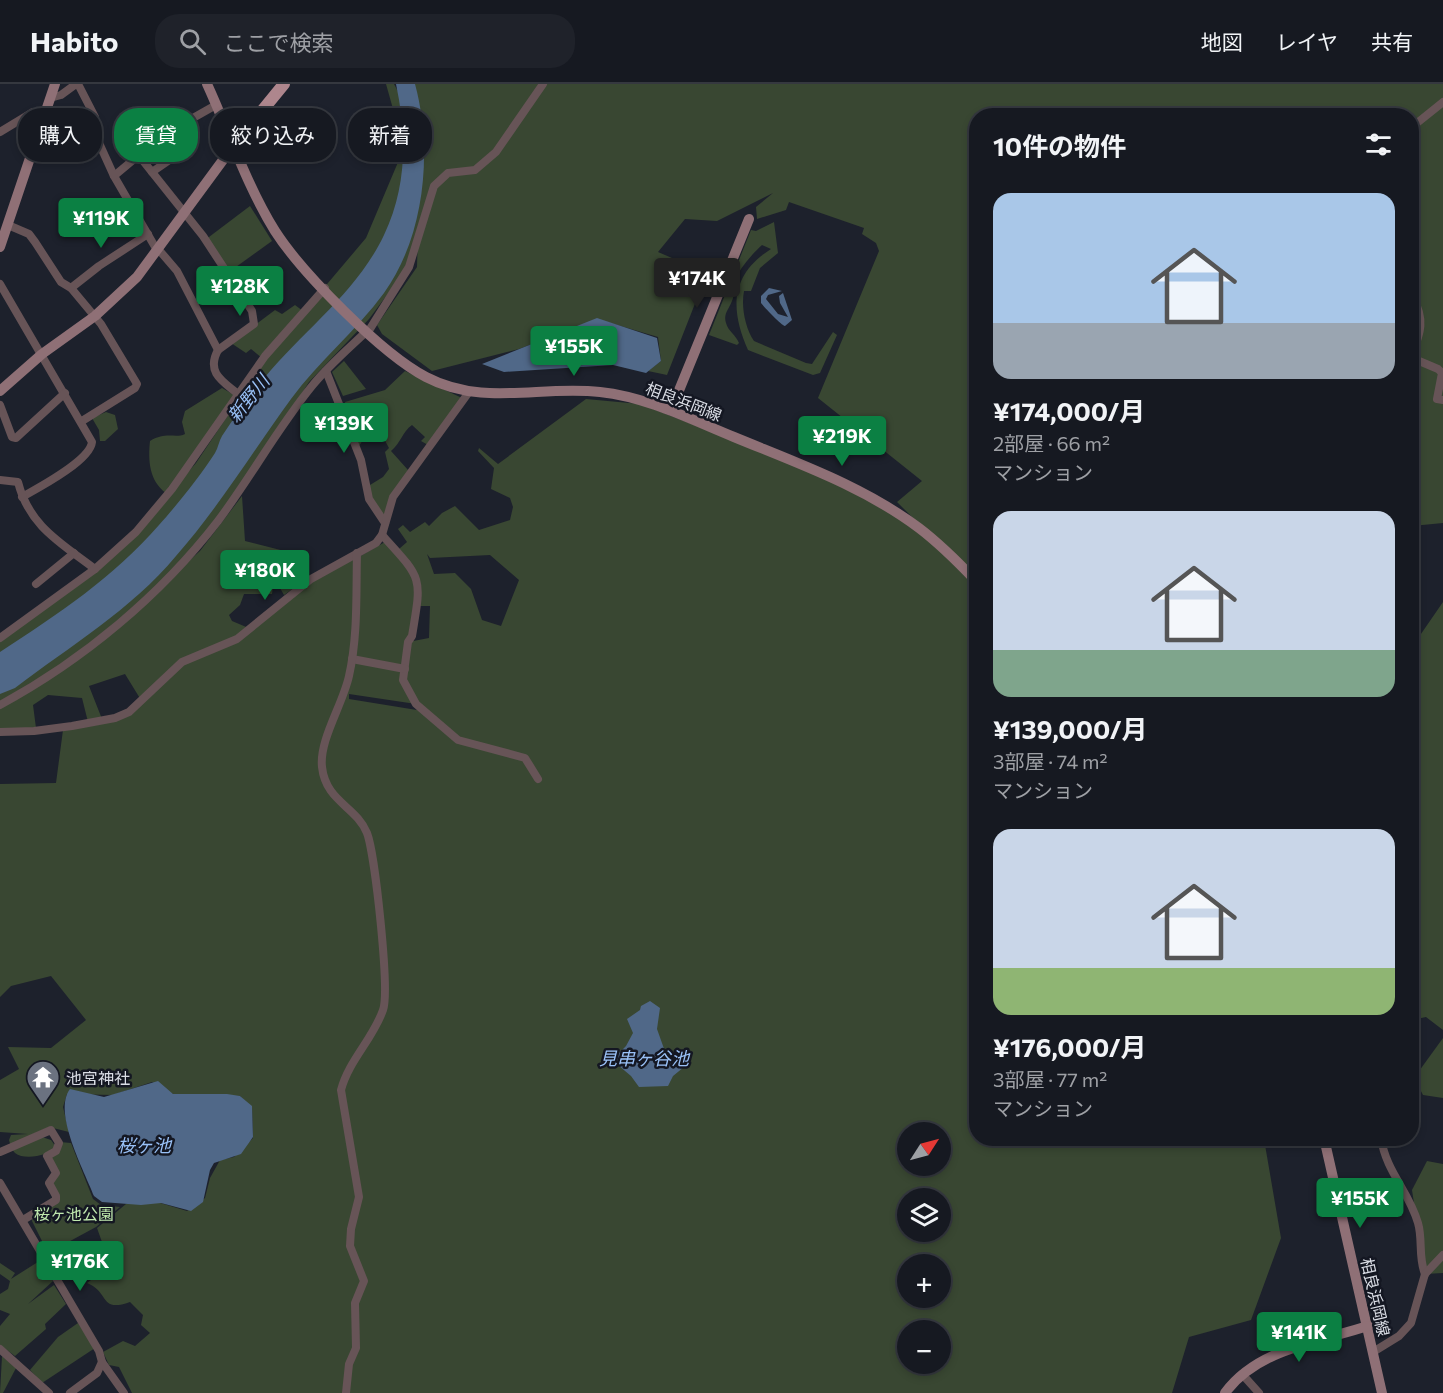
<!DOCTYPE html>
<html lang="ja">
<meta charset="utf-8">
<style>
:root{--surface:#161921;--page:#1f222a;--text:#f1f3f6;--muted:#9ea0a5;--line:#35383f;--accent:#0b8043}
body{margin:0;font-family:Commissioner,"Noto Sans JP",sans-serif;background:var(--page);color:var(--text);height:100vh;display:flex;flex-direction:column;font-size:22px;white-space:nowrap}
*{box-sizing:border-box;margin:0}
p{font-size:20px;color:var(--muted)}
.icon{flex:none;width:33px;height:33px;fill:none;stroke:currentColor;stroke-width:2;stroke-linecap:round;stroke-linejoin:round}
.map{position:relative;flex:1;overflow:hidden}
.side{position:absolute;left:969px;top:24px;width:450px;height:1038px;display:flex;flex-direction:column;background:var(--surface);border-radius:24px;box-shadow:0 3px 9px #0003,0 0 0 2px var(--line)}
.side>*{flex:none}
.guide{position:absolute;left:18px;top:24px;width:570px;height:54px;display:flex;gap:12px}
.needle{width:39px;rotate:54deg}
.fabs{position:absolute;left:897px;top:1038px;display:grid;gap:12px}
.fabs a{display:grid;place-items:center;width:54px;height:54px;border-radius:50%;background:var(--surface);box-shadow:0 3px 9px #0003,0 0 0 2px var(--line);font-size:30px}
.price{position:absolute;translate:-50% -51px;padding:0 14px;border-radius:6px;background:var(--accent);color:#fff;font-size:20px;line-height:39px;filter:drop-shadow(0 2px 3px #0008)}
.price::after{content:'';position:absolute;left:50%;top:36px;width:18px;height:14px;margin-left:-9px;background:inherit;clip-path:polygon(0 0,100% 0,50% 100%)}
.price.current{background:#222;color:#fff}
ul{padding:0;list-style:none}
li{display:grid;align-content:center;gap:12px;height:318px;padding:0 24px}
li span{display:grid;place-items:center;height:186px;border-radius:18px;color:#555}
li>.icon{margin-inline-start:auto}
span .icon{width:108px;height:108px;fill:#fffc;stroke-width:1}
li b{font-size:26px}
h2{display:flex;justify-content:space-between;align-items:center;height:72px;padding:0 24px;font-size:26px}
.chip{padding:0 21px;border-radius:24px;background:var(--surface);box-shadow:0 3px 9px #0003,0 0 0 2px var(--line);font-size:21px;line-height:54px}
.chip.current{background:var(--accent);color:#fff}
header{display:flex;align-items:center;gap:36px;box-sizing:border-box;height:84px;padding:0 30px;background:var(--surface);border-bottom:2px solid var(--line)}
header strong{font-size:28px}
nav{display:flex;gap:33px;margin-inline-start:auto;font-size:21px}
.search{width:420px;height:54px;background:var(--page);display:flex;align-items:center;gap:15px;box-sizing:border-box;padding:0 21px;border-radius:24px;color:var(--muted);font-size:22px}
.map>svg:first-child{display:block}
.green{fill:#394732;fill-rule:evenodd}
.water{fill:#506888}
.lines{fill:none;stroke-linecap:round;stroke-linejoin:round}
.street{stroke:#675457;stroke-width:8}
.secondary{stroke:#8f7076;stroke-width:10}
.primary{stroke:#ae868d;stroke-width:12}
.labels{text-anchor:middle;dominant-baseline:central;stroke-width:5;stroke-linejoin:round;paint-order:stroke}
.street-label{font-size:16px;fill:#dadde5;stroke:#141722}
.poi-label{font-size:16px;fill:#dadde5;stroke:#141722;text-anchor:start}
.park-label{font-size:16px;fill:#c0e9ae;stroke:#141722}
.water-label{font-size:18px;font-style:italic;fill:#99c1f7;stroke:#141722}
</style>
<header>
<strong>Habito</strong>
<div class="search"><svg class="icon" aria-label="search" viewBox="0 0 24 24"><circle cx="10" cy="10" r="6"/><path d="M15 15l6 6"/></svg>ここで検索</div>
<nav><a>地図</a><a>レイヤ</a><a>共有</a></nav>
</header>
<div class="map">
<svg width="1443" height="1309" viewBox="0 0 1443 1309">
<rect width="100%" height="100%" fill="#1d212c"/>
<!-- green -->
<g class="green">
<path d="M386,0H394L412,34L398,0H1443V439L1412,442V32H976V1054L1264,1055L1281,1154L1251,1236L1189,1253L1172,1309H132L119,1283L109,1281L103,1268L123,1257L135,1262L150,1249L141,1241L143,1231L130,1218C99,1229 110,1208 87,1199L99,1190L86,1168L102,1158L97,1144L126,1120L157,1118L187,1127L205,1114L210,1094L220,1076L234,1073L253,1054L252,1024L240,1012L173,1010L152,998L113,1011L67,1010L63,1023L69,1048L49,1043L33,1050L51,1056L56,1063C50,1071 25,1077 15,1069C12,1066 10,1060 9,1056L11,1051L28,1050L0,1048V996L19,985L8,963L51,964L86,936L51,892L11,902L0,913V700L56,699L63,646L88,638L82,614L48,611L33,621L36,644L0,645V556L136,448L196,379L273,264L366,154L404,64ZM773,109L756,123L757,135L786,126L789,118L864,144L862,150L876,159L879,167L818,314L922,397L897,418L949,470L882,419L785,376L640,320L586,315L498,380L479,364L478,367L494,384L491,405L510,414L513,423L510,436L479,446L455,422L442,429L429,442L425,438L410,448L403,441L398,445L407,458L399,465C415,481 423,499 418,522H430L429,554L408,558L415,512L414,490L385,458L357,474L333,482L251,545L232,537L229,531L240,521L244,510H272L274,496L245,487L252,477L271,480L272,475L282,477L281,481L292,483L290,494L280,504L284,511L298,501L304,472L245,457L242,412L200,467L170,494L227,425L309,298L369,235L410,180L418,149L417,183L377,241L382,250L432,287L519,265L597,235L658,253L661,277L648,287L667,291L707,189L658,168L685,135L717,137ZM427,470L430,474L490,471L519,496L501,542L482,536L471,505L455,489L434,490ZM125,590L141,616L129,628L102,635L89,602ZM349,610L416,620L423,627L349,615ZM908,1048H940V1082H908ZM908,1114H940V1148H908ZM908,1180H940V1214H908ZM908,1246H940V1280H908Z"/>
<path d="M250,122L272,157L229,188L205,156Z"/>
<path d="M774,138L778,169L760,184L751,207H744C741,222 745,244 754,257L806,279L812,280L833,248L837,251L820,289L813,291L748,266C730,225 730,191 771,165L762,161C753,169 737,187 735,198C733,205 735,210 732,217C729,225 723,230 726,239C728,247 736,251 739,259L737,261L709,251L751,146L756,147Z"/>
<path d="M295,221L303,227L262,274L251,265L246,269L231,259L275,226L282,230Z"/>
<path d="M344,277L366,305L343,312L332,288Z"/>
<path d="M405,287L462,314L428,361L421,357L425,353L412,341C402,348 401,359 391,367L408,386L383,434L370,413V401L383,393L389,385L385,368L389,364L378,344L367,350L359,362L350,351L345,318L385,306Z"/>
<path d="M222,304L236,312L166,409C149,397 148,376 150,357C167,347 175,355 185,350L182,338L185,327Z"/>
<path d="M106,328L115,331L118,345L105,357H100L99,346L92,334Z"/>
<path d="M1443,518V946L1426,933L1412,936V563Z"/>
<path d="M1443,954V1014L1423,1011L1414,994Z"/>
<path d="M60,1058L71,1059L93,1115L101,1121L120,1123L96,1143L48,1169L32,1137L33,1131L55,1116L50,1097L56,1089L48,1073Z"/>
<path d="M1427,1077L1443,1080V1189L1425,1190L1412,1106Z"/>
<path d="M41,1176L53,1197L28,1220L54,1201L66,1220L45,1240L46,1245L15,1272L0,1261V1242L10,1230L0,1226V1210L8,1205L10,1197L0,1190V1179L15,1189L11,1195Z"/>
<path d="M78,1239L95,1264L42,1299L30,1286L58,1253Z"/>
<path d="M2,1272L16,1284L3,1309H0Z"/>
</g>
<!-- water -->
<g class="water">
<path d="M396,0H415C433,66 425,152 384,209C356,247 319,277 291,315C253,367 219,423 176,472C131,526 70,562 15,604L0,610V568C57,531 114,493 159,441C177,421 201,391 215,369C218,364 219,357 222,352C235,332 250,312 265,293C305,245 357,208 384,151C407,103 407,51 396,0Z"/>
<path d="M769,204L782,207L768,211L766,215L778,230L788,233L780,219L779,212L783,209L792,236L785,242C781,241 765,224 761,219V212Z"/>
<path d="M597,234L657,254L661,277L646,289L613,281L504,288L482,280Z"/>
<path d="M650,917L660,924L657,945L668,976L684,983L673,992L668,1002L639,1003L631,992L612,976L626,962L633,949L627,935L640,926L641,922Z"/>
<path d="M158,997L173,1010H227L240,1012L252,1022L253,1053L241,1070L214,1079L210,1086L203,1118L191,1127L161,1119L141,1121L102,1118L94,1112C85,1088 52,1028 70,1005L104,1013Z"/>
</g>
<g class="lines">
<!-- street -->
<g class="street">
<path d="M78,0L95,33L94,48L114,92L158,168"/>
<path d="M50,14L61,11L76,0"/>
<path d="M1412,43L1443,18"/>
<path d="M0,48L33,28L44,30"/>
<path d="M140,73L203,152L252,227L254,240L218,266C206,288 222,297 237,309"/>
<path d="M152,88L184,66"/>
<path d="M114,92L163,51L216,21"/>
<path d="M8,141L29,150L35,158L61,198L71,204L101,240L137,300L135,304L82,337"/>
<path d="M159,166L177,187L218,266"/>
<path d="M0,200L92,358C90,377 38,404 22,413"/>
<path d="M71,204L99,182L148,150"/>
<path d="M368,248L409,183L434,102L448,89L475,86L496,68L543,0"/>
<path d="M1412,269C1421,249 1425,235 1413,214"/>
<path d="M1412,274L1438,285L1442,289L1437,315L1443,316"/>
<path d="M326,287L361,376L369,415L385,439"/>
<path d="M0,321L12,353L16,354L65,309"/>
<path d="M0,396L18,398C29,442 61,459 95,485"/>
<path d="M382,451C423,496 422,492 412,552L408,558L403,596L416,620L458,656L525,674L538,695"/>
<path d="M36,500L74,469"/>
<path d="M0,554L95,485L136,448L172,405L265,272L325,204"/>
<path d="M352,575L405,585"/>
<path d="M0,621C83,576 160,512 218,437C251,393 277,345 312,302C328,282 348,265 367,247"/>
<path d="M0,648L34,647L72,642L115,634L129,628L182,578L237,555L311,495L376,459L382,451L393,413L469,308"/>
<path d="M1381,1054C1386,1088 1409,1107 1418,1139C1423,1156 1418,1173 1425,1190"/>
<path d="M0,1068L51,1046L59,1059L56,1067L47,1072L56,1089L49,1099L56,1112V1116L23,1136"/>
<path d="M0,1099L99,1267L102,1278L97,1289L70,1309"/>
<path d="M0,1265L49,1309"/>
<path d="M1373,1268L1399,1252L1411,1239L1425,1190L1443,1171"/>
<path d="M102,1278L124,1309"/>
<path d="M1242,1290L1259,1309"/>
<path d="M346,1309L349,1280L356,1264L355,1219L364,1197L350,1162L351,1145L359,1113L341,1006C349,976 373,955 383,926C390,907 375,770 367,749C356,722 326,718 322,683C319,656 343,620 349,592C358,552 356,510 357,469"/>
</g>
<!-- secondary -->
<g class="secondary">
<path d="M207,0C229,48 247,102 275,147C302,189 382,270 426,293C483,323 540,301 600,308C647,313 690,335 734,353C797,379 863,402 919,444C940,460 958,478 976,497"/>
<path d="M0,163L55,0"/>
<path d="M0,307L42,270L95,232L137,193L234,61"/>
<path d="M671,326L749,135"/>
<path d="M1324,1054L1382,1309"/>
<path d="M1225,1309C1257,1265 1318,1258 1368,1242"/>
</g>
<!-- primary -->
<path class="primary" d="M234,61L284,0"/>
</g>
<!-- icons -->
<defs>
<symbol id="temple-pin" viewBox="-11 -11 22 30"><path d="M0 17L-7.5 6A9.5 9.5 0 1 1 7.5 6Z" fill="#6b7280" stroke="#141722"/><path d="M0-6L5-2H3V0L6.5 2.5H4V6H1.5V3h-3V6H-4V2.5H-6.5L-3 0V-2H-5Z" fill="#fff"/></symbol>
</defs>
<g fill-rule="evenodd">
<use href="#temple-pin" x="24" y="974" width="38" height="52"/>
</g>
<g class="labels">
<!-- street labels -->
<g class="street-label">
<text transform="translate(684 317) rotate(21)">相良浜岡線</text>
<text transform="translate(1376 1213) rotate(77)">相良浜岡線</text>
</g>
<!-- poi labels -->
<g class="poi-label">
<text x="66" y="993">池宮神社</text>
</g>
<!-- park labels -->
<g class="park-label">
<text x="74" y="1129">桜ヶ池公園</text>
</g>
<!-- water labels -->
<g class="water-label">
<text transform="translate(248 314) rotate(-51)">新野川</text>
<text x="644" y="974">見串ヶ谷池</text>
<text x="144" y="1061">桜ヶ池</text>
</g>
</g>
</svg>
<div class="fabs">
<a><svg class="needle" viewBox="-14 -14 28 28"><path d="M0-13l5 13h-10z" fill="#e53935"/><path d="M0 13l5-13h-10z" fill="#9ea0a5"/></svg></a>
<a><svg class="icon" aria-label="layers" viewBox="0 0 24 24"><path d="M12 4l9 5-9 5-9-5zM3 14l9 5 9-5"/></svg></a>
<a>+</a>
<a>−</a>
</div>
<b class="price" style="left:101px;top:165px">¥119K</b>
<b class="price current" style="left:697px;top:225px">¥174K</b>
<b class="price" style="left:240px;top:233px">¥128K</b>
<b class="price" style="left:574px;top:293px">¥155K</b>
<b class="price" style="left:344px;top:370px">¥139K</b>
<b class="price" style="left:842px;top:383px">¥219K</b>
<b class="price" style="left:265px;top:517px">¥180K</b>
<b class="price" style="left:1360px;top:1145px">¥155K</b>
<b class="price" style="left:80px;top:1208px">¥176K</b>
<b class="price" style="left:1299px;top:1279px">¥141K</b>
<div class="guide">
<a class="chip">購入</a>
<a class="chip current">賃貸</a>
<a class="chip">絞り込み</a>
<a class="chip">新着</a>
</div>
<section class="side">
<h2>10件の物件<svg class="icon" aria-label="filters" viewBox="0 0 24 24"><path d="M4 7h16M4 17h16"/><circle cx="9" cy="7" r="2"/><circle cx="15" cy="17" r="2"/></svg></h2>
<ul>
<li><span style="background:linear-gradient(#a9c7e8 70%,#9aa5b1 0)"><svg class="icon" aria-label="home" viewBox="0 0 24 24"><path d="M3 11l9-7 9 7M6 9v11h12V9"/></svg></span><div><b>¥174,000/月</b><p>2部屋 · 66 m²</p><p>マンション</p></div></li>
<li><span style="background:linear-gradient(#c9d6e8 75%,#7fa58c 0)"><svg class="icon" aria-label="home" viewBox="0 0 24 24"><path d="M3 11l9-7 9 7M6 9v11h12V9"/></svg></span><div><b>¥139,000/月</b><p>3部屋 · 74 m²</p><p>マンション</p></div></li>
<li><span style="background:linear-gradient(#c9d6e8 75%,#8fb573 0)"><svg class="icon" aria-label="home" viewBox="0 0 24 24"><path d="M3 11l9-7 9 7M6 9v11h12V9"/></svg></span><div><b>¥176,000/月</b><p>3部屋 · 77 m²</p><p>マンション</p></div></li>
</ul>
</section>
</div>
